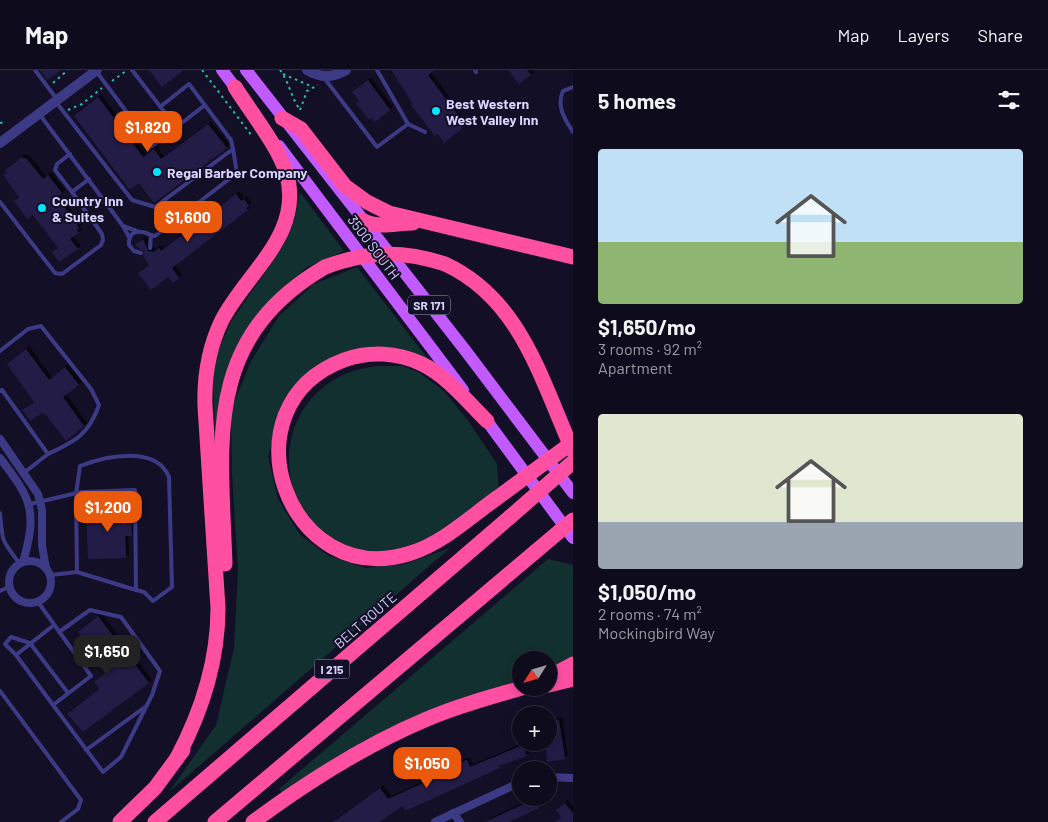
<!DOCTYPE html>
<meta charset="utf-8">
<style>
:root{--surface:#0e0b1c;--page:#171425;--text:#f1f3f6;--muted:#9b9ba3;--line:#2e2b3b;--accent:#ea580c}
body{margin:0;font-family:Barlow,sans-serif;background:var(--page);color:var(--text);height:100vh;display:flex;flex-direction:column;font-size:19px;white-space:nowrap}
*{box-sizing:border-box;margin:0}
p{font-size:16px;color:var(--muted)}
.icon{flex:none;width:28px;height:28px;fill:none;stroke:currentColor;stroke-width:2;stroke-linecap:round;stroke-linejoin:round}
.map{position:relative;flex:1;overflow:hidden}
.drawer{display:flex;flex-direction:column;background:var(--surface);width:475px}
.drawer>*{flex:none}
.needle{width:32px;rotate:233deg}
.tools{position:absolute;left:512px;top:581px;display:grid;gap:10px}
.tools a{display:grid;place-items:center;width:45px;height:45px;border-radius:50%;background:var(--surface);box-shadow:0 2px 12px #0003,0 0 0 1px var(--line);font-size:25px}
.price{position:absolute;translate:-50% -42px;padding:0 11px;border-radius:10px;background:var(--accent);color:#fff;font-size:16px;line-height:32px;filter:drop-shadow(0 1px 2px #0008)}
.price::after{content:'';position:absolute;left:50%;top:30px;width:15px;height:11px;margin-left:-8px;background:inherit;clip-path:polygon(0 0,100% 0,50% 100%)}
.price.active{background:#222;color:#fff}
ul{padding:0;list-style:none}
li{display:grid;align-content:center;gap:10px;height:265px;padding:0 25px}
li span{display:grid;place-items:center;height:155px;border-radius:5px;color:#555}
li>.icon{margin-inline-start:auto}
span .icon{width:90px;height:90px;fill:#fffc;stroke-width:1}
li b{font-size:21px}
h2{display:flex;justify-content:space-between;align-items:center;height:60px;padding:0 25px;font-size:21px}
header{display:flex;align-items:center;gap:30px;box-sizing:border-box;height:70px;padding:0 25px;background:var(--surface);border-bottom:1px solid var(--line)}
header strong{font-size:24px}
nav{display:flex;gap:28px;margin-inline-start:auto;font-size:18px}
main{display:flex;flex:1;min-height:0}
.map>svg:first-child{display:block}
.green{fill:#12302f}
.building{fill:#241b47;filter:url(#shadow)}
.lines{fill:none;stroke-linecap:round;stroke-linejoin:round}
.path{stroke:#2fb8b0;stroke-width:2;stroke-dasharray:2.5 4;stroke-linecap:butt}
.service{stroke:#3d3a85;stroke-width:4}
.minor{stroke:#3d3a85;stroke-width:8}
.tertiary{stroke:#3d3a85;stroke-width:10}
.primary{stroke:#c25bff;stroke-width:12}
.motorway{stroke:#ff4fa3;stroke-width:15}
.motorway-bridge{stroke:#ff4fa3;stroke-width:15}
.poi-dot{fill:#00e5ff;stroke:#130f26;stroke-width:2}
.labels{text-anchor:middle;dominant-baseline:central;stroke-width:4;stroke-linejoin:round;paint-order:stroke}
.shield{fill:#130f26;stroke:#9e99be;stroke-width:1}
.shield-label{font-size:12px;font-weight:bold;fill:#d9d4ff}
.poi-label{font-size:14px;font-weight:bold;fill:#d9d4ff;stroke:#130f26;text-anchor:start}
.street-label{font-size:14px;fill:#d9d4ff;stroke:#130f26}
</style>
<header>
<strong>Map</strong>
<nav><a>Map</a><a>Layers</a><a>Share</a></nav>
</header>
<main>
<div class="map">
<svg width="573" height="752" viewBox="0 0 573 752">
<defs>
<filter id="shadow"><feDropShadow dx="3" dy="-3" stdDeviation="0" flood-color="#0009"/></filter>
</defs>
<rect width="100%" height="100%" fill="#130f26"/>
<!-- green -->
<g class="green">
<path d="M300,122L344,181L307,197L280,221L254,252L215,378L213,293L231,252L283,176L295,148Z"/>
<path d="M357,197L428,289L337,286L282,341L268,386L278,429L300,465L329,486L366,498L405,494L450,478L169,722L216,655L234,578L238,500L232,403L231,340L251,291L279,246L314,214Z"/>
<path d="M380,296H402L418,302L444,321L469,352L497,394L499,421C467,443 434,475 396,483C382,486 364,483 351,478C255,441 275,303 380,296Z"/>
<path d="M548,489L573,495V586L549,603V590H521V612L282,723L279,719Z"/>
</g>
<!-- building -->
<g class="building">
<path d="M40,0H61L47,10Z"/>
<path d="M149,0H184L162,17Z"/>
<path d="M391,0H435L428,5L460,48L457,50L463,58L444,73L438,64L435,66L411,35L413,34Z"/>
<path d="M508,0H527L531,5L519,14Z"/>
<path d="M368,10L390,40L375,52L372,48L369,50L356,33L359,31L352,22Z"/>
<path d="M98,27L143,87L154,79L161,89L208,54L227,78L154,133L139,113L130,120L74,46Z"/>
<path d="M22,87L24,89L26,88L43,109L48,105L62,123L57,127L79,158L77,160L79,163L70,169L78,179L59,192L52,182L58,178L33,145L27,149L14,131L19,127L3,105L7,102L5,100Z"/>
<path d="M236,124L241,131L244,129L249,136L246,138L248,140L172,198L179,208L173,213L168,207L151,220L138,203L149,195L143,186L144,182L135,175L143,169L148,181L153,182L159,178L161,181Z"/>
<path d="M26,279L49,310L65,297L79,315L63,327L84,356L66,371L46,345L42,343L30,351L22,340L34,332L7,294Z"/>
<path d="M127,439L128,442H131L132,466H125L126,488L88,489L86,440Z"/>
<path d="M98,546L149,613L83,662L67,644L99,619L94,612L108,601L78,562Z"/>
<path d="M559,650L565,689L547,692L545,672H549V652Z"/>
<path d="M523,675L527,686L499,696L500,698L410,739L405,741L403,736L379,752H333L380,718L388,729L450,701L448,697L455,694L467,690L470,697Z"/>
<path d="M535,729L539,738L509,752H485Z"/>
<path d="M565,733L573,743V752H555L561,747L556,740Z"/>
</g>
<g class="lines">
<!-- path -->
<g class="path">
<path d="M202,0L252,66"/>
<path d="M280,0C289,12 291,27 300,40"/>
<path d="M283,4L313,17"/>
<path d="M112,11L126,1"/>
<path d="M53,13L68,0"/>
<path d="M68,40L82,34L102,18"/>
<path d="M300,40L307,21L318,15"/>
<path d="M0,53L6,52"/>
</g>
<!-- service -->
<g class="service">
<path d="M35,0L56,28"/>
<path d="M132,0L176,57"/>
<path d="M377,0L408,54"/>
<path d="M475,0L476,2"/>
<path d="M96,1L152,76L205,35"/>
<path d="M325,9L377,77L408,54L425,62"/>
<path d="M573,17L563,21C556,36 565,50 573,62"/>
<path d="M56,32L132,130L155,137L233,79L231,70L189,14L160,37"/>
<path d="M40,45L123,156L129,167"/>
<path d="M70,84L57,94L55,100L72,122"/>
<path d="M0,132L55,203L62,204L101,175L103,170L102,164L72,122L89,109"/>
<path d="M123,156L137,161"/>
<path d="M151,165L155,166L237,103L233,79"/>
<path d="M141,183L134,181L129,175C128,159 141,160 151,165L150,178"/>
<path d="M0,281L28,259L41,256L91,319L99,335C89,364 76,371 48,384"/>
<path d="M0,321L2,320L48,384L25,402"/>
<path d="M30,434L81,422L135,420L136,520L77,502L51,505"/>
<path d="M0,443C3,474 1,468 19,493"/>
<path d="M77,502L76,424L80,396C106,386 156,375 169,407L172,517L153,531L144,522L136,520"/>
<path d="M0,521L9,517"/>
<path d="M38,532L91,606L53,635L103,702L121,687L152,625L160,601L121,547L90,540L59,562"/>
<path d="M16,585L54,555"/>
<path d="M0,621L81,730L78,739L61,752"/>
<path d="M53,635L16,585L5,574L11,567L30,573L68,623"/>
<path d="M86,680L145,637"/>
</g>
<!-- minor -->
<g class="minor">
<path d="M0,369L38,424L42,440V476L46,498"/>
<path d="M0,388C31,429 38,440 23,492"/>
<circle cx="30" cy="512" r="21"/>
<path d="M549,707L573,708"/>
<path d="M453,743L460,752"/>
<path d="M435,752L521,712"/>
</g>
<!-- tertiary -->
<g class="tertiary">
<path d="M307,0C320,8 333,8 346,0"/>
<path d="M0,73L97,0"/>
</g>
<!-- primary -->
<g class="primary">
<path d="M222,0L240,24"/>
<path d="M246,0L465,280L573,423"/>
<path d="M279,76L463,320"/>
<path d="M481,343L573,468"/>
</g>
<!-- motorway -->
<g class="motorway">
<path d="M282,48L301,59L345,116L367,132L389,143L573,187"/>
<path d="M362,150C378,159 395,153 413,153"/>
<path d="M445,194C521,229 541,310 573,381"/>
<path d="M487,351C467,331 447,306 422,294C397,282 369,281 344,290C221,336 288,523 411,483C443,473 470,447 497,428"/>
<path d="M225,494C221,372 202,269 325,197"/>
<path d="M549,607L573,594"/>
<path d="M549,615L573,609"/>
<path d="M177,688C202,641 218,592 218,538L205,336C204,306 209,277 222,250C247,202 305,163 286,102C278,76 250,41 235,17"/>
<path d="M120,752L155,718L183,680"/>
<path d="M155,752L510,447"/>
<path d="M215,752L535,482"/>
<path d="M253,752C307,712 365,675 427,649C457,636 490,627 522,618"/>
</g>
<!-- motorway-bridge -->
<g class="motorway-bridge">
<path d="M325,197C367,181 403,180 445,194"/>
<path d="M497,428L573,372"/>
<path d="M510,447L573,392"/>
<path d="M535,482L573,450"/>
</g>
</g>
<!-- markers -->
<g class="poi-dot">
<circle cx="436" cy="41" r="5"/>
<circle cx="157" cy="102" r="5"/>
<circle cx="42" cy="138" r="5"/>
</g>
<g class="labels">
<!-- shield labels -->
<g class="shield">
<rect x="408" y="225.5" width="42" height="19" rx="4"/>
<rect x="314.5" y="589.5" width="35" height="19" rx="4"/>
</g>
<g class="shield-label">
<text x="429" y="235">SR 171</text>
<text x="332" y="599">I 215</text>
</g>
<!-- poi labels -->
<g class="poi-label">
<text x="446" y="33">Best Western<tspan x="446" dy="16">West Valley Inn</tspan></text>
<text x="167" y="102">Regal Barber Company</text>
<text x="52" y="130">Country Inn<tspan x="52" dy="16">&amp; Suites</tspan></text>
</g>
<!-- street labels -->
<g class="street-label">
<text transform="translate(374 177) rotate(53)">3500 SOUTH</text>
<text transform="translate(365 550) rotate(-41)">BELT ROUTE</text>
</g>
</g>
</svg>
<div class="tools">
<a><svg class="needle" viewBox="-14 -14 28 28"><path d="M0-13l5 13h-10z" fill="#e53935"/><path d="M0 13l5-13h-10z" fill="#9b9ba3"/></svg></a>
<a>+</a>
<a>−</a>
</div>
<b class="price" style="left:148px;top:83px">$1,820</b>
<b class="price" style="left:188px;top:173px">$1,600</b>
<b class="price" style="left:108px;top:463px">$1,200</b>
<b class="price active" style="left:107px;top:607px">$1,650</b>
<b class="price" style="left:427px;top:719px">$1,050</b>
</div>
<section class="drawer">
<h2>5 homes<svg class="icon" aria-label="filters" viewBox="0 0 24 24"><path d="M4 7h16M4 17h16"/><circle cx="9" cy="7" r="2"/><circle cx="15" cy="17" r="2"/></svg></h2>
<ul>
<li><span style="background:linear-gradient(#bfe0f5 60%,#8fb573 0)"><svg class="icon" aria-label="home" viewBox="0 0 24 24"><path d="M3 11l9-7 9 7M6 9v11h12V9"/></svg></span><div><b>$1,650/mo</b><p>3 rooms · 92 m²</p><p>Apartment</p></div></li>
<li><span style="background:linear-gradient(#dfe7d0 70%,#9aa5b1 0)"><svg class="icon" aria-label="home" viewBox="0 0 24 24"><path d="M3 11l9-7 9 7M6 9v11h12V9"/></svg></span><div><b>$1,050/mo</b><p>2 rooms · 74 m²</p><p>Mockingbird Way</p></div></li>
</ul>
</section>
</main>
